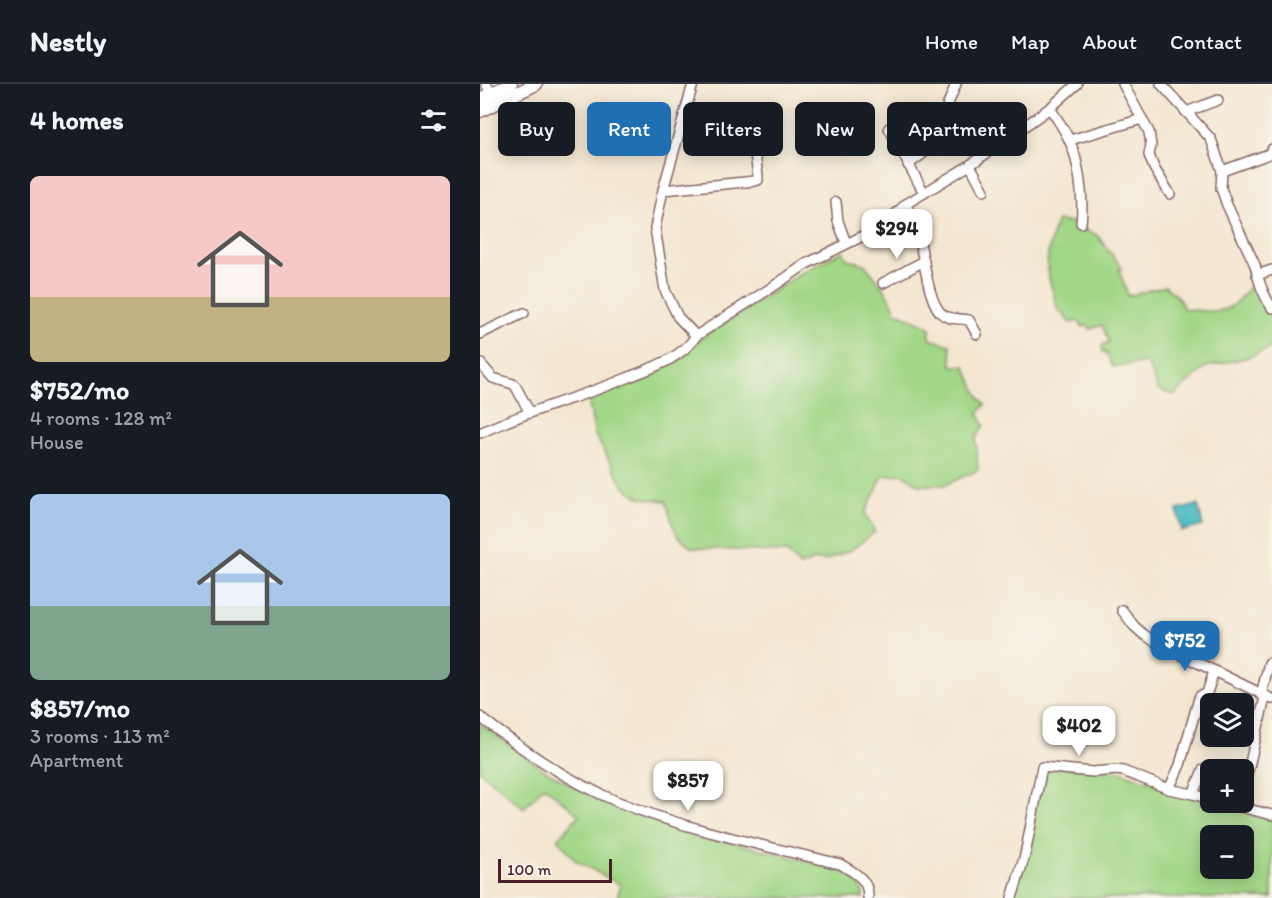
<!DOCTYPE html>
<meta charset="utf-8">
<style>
:root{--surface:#171b24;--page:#20242c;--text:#f1f3f6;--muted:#9ea1a6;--line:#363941;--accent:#1f6fb2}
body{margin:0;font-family:Itim,sans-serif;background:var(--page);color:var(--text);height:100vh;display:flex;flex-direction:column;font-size:22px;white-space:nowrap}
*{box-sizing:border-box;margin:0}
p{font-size:20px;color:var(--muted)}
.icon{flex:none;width:33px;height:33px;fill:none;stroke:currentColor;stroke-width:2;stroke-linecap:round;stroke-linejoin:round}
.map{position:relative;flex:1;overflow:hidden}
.panel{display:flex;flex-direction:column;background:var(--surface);width:480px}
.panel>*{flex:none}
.top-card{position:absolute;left:18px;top:18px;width:570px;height:54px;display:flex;gap:12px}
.fabs{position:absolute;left:720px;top:609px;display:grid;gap:12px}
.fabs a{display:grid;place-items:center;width:54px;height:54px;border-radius:9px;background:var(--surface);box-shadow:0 3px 15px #0003;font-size:30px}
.scale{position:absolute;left:18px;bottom:15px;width:114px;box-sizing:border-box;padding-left:6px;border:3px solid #4a1f2b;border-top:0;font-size:16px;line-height:21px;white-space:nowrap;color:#4a1f2b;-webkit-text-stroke:4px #f7f3e8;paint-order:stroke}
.price{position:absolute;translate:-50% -51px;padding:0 14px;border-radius:12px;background:#fff;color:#222;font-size:20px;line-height:39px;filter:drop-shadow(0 2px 3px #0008)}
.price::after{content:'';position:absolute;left:50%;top:36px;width:18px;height:14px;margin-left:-9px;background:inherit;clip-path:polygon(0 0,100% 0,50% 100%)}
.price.selected{background:var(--accent);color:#fff}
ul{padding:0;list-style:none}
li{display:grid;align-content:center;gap:12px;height:318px;padding:0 30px}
li span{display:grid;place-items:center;height:186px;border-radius:9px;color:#555}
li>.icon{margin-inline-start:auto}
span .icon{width:108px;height:108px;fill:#fffc;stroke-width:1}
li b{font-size:26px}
h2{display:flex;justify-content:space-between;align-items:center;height:72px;padding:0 30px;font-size:26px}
.tag{padding:0 21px;border-radius:9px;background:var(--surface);box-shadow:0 3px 15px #0003;font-size:21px;line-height:54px}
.tag.selected{background:var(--accent);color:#fff}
header{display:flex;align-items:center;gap:36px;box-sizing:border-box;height:84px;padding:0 30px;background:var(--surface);border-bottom:2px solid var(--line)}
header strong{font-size:28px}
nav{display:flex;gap:33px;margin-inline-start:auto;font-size:21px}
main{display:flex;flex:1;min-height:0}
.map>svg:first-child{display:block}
.green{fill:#a2d787;stroke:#767b59;stroke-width:1.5;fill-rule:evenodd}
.water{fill:#4cbbc1;stroke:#4b6d76;stroke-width:1.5}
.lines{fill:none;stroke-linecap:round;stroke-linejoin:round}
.street-casing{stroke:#866565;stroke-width:12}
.secondary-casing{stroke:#866565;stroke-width:15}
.street{stroke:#fff;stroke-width:9}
.secondary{stroke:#fff;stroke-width:12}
</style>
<header>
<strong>Nestly</strong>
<nav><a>Home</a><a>Map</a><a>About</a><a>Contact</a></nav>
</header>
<main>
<section class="panel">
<h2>4 homes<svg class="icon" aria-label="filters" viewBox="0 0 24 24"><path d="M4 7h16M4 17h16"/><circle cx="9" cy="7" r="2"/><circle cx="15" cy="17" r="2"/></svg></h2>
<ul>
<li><span style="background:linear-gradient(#f6c9c9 65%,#c2b280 0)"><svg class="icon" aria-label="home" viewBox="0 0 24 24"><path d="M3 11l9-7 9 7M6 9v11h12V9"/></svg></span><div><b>$752/mo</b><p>4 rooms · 128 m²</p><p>House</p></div></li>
<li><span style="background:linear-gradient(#a9c7e8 60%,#7fa58c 0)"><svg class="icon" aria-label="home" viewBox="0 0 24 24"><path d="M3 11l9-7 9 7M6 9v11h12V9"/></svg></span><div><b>$857/mo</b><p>3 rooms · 113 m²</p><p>Apartment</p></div></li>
</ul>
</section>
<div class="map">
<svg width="792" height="814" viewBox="0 0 792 814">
<rect width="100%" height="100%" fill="#f7f3e8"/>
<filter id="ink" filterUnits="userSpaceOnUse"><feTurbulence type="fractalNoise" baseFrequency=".0167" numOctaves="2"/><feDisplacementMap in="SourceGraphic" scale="12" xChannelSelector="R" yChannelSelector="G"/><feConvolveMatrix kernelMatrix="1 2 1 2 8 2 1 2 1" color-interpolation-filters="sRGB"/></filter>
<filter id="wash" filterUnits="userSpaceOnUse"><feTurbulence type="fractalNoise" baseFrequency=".008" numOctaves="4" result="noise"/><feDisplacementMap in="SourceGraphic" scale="24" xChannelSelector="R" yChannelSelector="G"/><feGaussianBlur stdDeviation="1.35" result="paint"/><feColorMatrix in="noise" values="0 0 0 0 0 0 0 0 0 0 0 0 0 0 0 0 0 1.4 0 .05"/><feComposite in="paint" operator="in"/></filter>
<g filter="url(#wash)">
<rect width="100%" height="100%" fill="#f4e7d1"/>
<!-- green -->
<g class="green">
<path d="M577,137L599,139L604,142V146L617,151L642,184L639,186L648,212L685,202L698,213L704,225C740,228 749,233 771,200H780L792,224V263L772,272L757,276L726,283L694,311L678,306C674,297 672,286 666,278L633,283L626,268H623L622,262L629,258L622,241L610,245L608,241L603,243L598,237L590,239C587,233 581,231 578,225C576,221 575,216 574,211C563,181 567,166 577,137Z"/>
<path d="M363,167L367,175L384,180L403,203L417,228L450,243V255L470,261L472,282H485L498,311L505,321L498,329L504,341L496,354L498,386L465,401H439L423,390L403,392L385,429L395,448L371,466L346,476H334L320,482L307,468H297L212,464L198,452L193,442L186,417L161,414L152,409L143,401L115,351L108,315L185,283L203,272L217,257L323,188Z"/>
<path d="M0,640L66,687L86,698L133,721L184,741L359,785C371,792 383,798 383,814H137L141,801L96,777L78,755L99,731L64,702L44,724L0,687Z"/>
<path d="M562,683L636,686L730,718L741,719L792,731V814H532ZM730,752H764V784H730Z"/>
</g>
<!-- water -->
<path class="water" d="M718,421L723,442L702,447L697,426Z"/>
</g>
<g filter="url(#ink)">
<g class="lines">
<defs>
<g id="street">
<path d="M6,0L14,14"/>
<path d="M213,0L183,106L175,144L185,206L198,233L216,252"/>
<path d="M643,0L669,48L671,61L669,71L674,84L690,110"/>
<path d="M681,0L731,55L742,87L741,104L747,121L775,181C778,196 783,211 792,224"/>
<path d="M570,24C576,34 584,44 589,56C599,75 604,117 601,139"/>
<path d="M706,28L738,16"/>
<path d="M409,44L444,109"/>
<path d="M590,56L662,35"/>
<path d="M428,81L453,62L456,50L476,0"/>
<path d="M490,81L504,107"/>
<path d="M742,87L789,70L792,65"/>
<path d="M183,106L275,97L278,96V92L271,40"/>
<path d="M356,118L358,137L366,159"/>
<path d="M426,120C430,131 435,143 439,155C444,172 448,219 462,230C469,236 480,234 489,236L497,250"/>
<path d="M777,191L792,186"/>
<path d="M403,199L444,177"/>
<path d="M0,250L44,229"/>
<path d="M0,279L13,294L33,300L36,303L50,329"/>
<path d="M0,349C46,327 99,314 147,294C171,284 201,275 216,252L294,202L326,180L403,142L426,120L490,81L570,24L597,0"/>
<path d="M642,526L654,542L663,550L679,560L792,615"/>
<path d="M781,611L789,579"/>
<path d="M0,633C43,666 86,696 136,717C206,746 287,762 360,780C375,789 389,795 388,814"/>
<path d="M764,700L769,683L785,613"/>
<path d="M689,705L700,681L719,614L720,612L726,611L727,609L734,587"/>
<path d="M713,710L723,686"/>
<path d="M741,718L792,731"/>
<path d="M532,814L545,771L562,683L613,688L636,686L643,687L689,705L713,710L730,715"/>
</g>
<g id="secondary">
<path d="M0,15L31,0"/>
<path d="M0,27L56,0"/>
</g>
</defs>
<!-- street casing -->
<use href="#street" class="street-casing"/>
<!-- secondary casing -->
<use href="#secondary" class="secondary-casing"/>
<!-- street -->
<use href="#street" class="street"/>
<!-- secondary -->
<use href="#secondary" class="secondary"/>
</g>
</g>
</svg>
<div class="fabs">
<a><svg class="icon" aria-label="layers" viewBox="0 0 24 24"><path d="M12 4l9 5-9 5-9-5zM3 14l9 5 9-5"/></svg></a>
<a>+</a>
<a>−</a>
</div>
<div class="scale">100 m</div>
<b class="price" style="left:417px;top:176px">$294</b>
<b class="price selected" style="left:705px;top:588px">$752</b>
<b class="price" style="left:599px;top:673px">$402</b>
<b class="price" style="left:208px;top:728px">$857</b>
<div class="top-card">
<a class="tag">Buy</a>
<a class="tag selected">Rent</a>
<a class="tag">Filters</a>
<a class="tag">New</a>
<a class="tag">Apartment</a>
</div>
</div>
</main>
